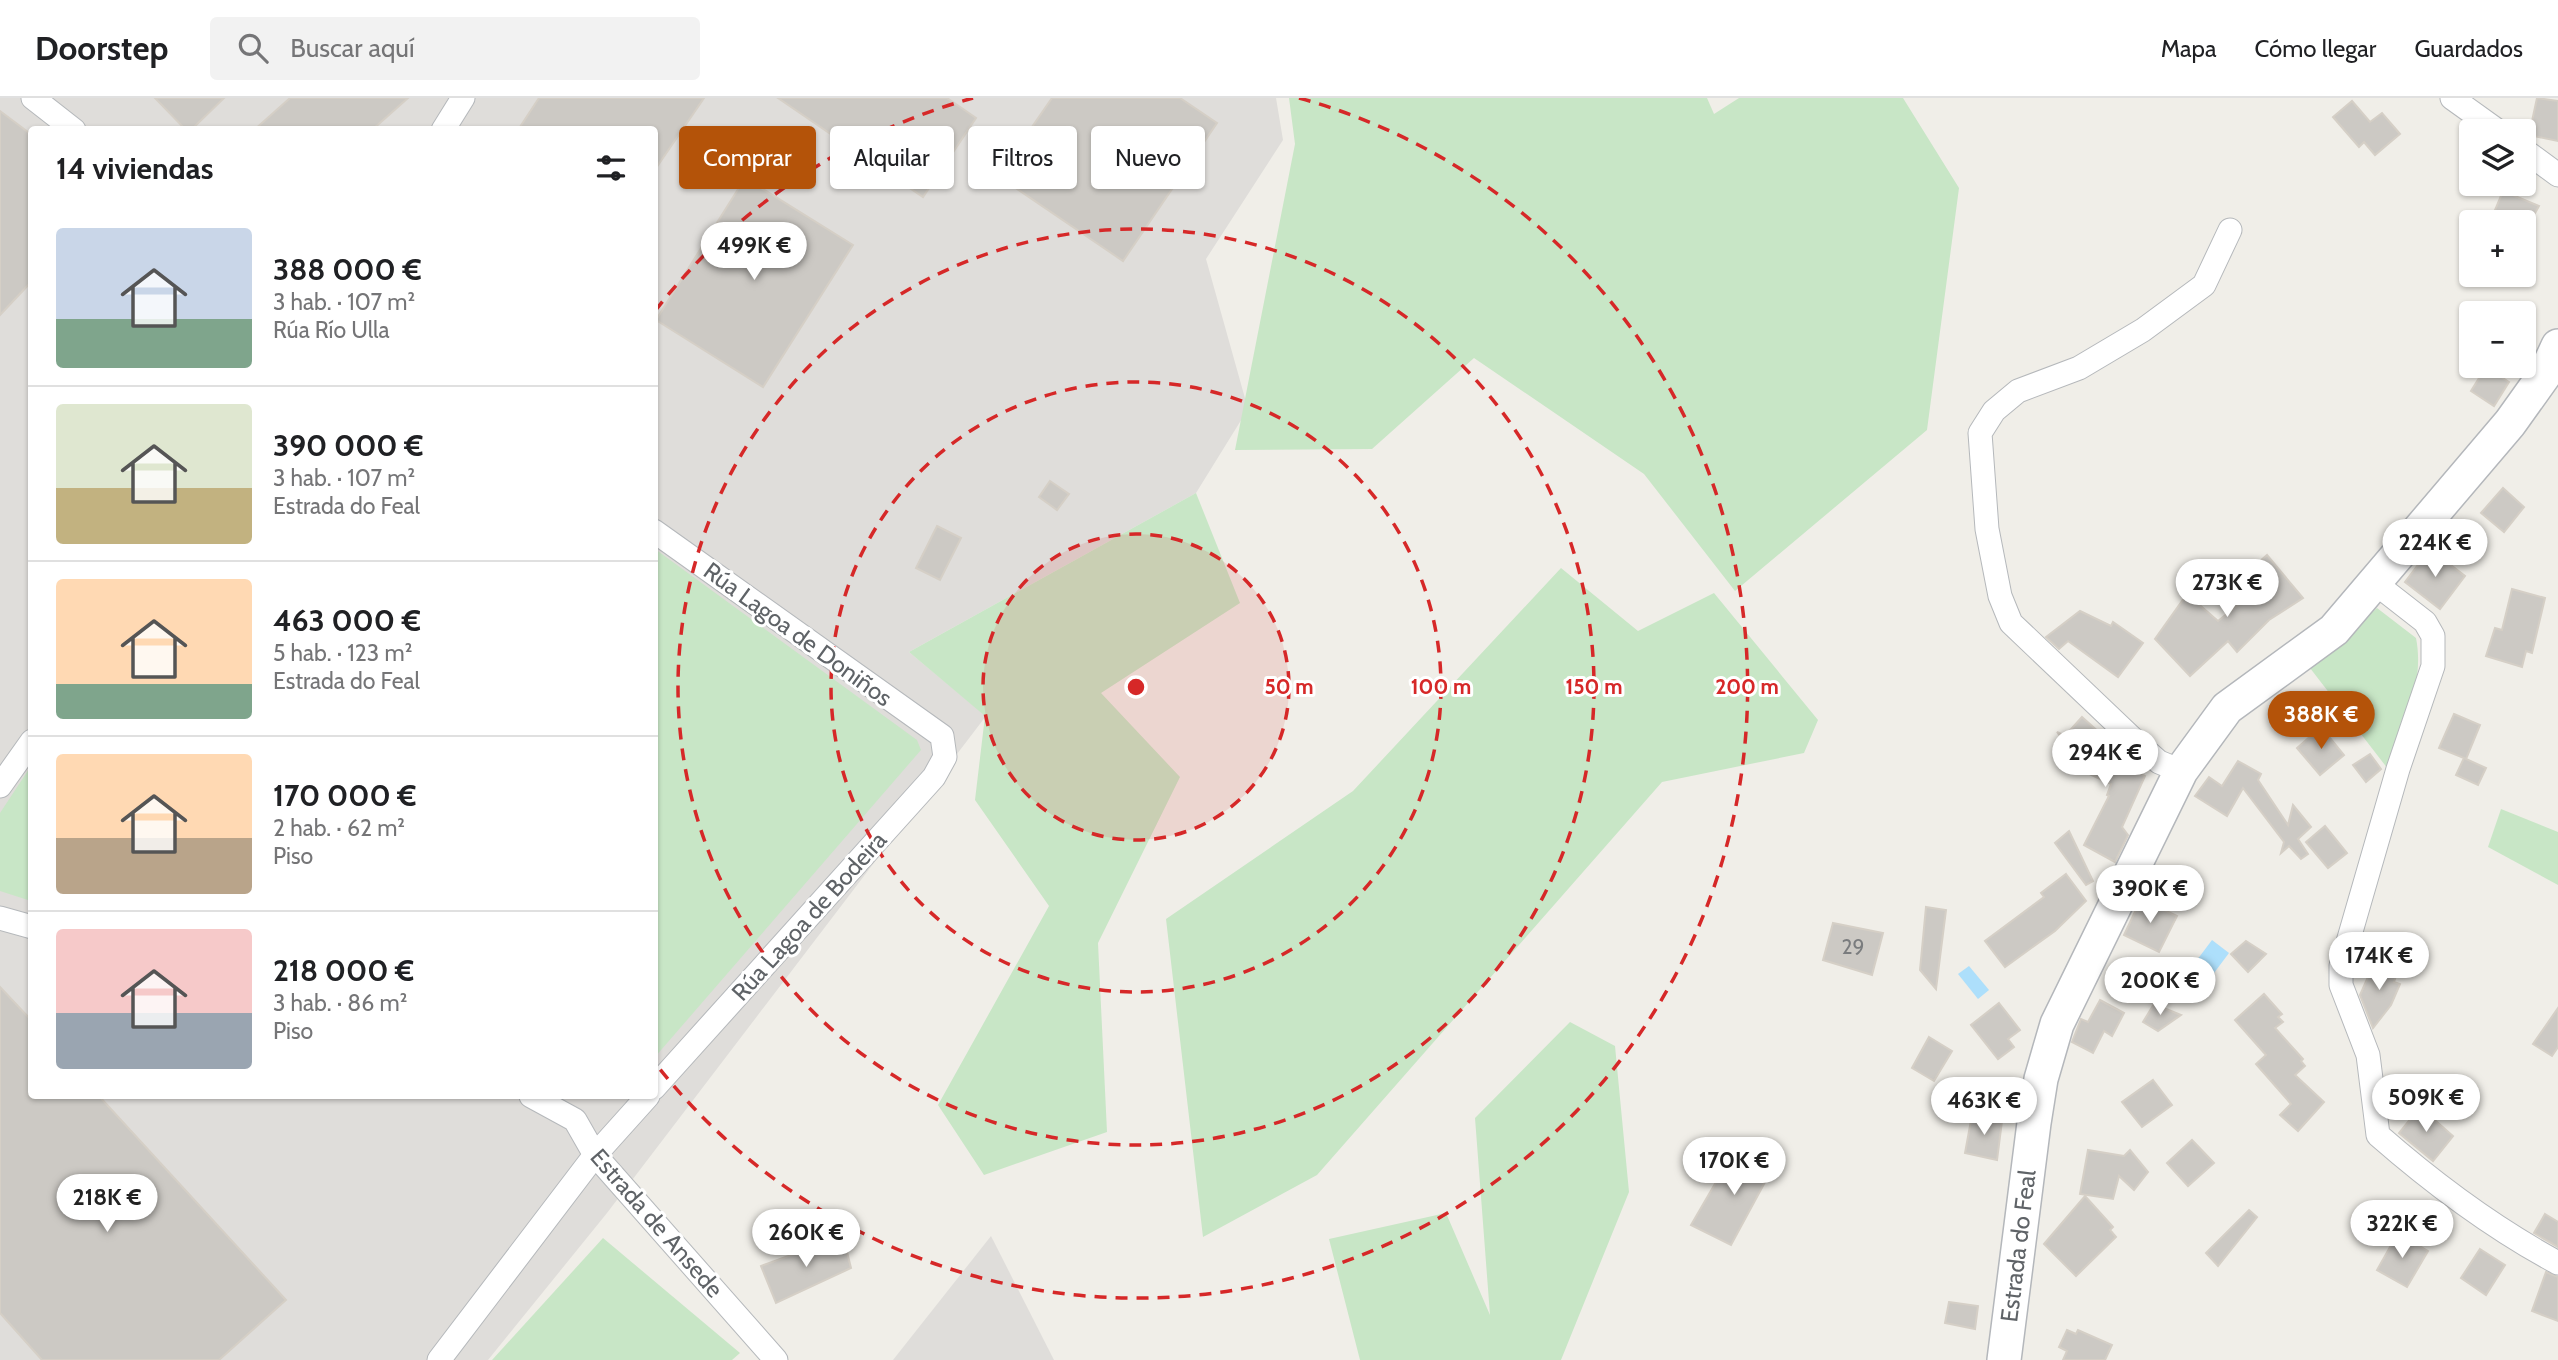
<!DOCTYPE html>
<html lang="es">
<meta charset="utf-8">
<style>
:root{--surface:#fff;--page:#f2f2f2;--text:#202124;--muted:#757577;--line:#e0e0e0;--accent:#b45309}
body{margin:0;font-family:Cabin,sans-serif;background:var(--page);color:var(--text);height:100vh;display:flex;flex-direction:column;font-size:26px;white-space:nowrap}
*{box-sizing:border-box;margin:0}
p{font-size:23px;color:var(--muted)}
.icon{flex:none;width:38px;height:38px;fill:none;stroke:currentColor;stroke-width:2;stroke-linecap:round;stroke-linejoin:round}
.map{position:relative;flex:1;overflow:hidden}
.side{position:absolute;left:28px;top:28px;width:630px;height:973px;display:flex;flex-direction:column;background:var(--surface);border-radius:7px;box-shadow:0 2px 5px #0004}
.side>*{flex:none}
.hud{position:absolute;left:679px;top:28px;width:665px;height:63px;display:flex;gap:14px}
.buttons{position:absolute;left:2459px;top:21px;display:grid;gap:14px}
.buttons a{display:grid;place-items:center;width:77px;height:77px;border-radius:7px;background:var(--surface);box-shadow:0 2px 5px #0004;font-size:35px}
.price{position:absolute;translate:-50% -60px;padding:0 16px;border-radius:24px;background:#fff;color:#222;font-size:23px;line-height:46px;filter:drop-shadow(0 2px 4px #0008)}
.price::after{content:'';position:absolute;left:50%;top:42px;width:21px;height:16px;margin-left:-10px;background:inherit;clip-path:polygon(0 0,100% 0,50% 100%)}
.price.selected{background:var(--accent);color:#fff}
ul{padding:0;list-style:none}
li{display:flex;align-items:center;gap:21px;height:175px;padding:0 28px}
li+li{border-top:2px solid var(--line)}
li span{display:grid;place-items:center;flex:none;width:196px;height:140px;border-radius:7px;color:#555}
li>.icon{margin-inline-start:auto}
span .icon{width:84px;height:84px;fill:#fffc;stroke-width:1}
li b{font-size:30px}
h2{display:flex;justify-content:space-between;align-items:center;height:84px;padding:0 28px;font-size:30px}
.tag{padding:0 24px;border-radius:7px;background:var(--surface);box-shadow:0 2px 5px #0004;font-size:24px;line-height:63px}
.tag.selected{background:var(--accent);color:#fff}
header{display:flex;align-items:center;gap:42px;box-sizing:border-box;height:98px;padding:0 35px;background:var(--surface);border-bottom:2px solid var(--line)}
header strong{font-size:33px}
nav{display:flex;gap:38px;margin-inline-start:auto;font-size:24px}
.search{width:490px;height:63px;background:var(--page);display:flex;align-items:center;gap:18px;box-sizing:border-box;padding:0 24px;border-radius:7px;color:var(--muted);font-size:26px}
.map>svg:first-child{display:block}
.industrial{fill:#dfddda;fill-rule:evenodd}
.green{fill:#c8e6c6}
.water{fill:#addffb}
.building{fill:#ccc9c4;stroke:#d5cfc6;stroke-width:2}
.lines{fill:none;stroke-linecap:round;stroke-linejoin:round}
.street-casing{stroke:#b5b8bb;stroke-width:25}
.secondary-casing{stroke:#b4b7bb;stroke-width:36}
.street{stroke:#fff;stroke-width:23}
.secondary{stroke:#fff;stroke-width:33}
.ring{fill:none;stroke:#d62828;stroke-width:3.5;stroke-dasharray:12 9}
.labels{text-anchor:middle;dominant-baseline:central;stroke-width:6;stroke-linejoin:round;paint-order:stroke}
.number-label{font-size:21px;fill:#7a7c7e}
.street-label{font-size:24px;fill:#5f6367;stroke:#fff}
.centre{fill:#d62828;stroke:#fff;stroke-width:3.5}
.ring-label{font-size:21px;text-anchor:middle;font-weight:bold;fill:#d62828;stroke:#fff;stroke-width:6;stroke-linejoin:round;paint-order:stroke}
</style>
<header>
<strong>Doorstep</strong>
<div class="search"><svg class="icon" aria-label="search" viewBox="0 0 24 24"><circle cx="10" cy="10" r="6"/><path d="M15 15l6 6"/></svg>Buscar aquí</div>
<nav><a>Mapa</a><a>Cómo llegar</a><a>Guardados</a></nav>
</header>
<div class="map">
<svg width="2558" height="1262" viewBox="0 0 2558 1262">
<rect width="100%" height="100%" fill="#f0eee8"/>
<!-- industrial -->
<g class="industrial">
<path d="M0,0H1276L1283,42L1206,161L1248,311L1196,395L909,554L986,618L607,1115L488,1262H0ZM32,32H654V998H32Z"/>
<path d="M991,1138L1054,1262H893Z"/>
</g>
<!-- green -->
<g class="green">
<path d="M1289,0H1707L1714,16L1739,0H1903L1959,90L1927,332L1735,493L1644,376L1474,260L1372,351L1235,352L1295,46Z"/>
<path d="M1196,395L1240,505L1101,595L1180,679L1098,845L1107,1034L984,1077L938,1007L1049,808L975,702L985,618L909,554Z"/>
<path d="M655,451L917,642L921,652L655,959Z"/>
<path d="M1561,470L1638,533L1714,495L1818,622L1804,655L1662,684L1317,1077L1203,1139L1166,821L1353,693Z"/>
<path d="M2377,510L2416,540C2425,585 2403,629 2388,671L2310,570Z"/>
<path d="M31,668V803L0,793V715Z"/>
<path d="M2501,711L2558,734V787L2488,749Z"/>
<path d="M1570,924L1615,948L1629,1094L1561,1262H1360L1329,1141L1446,1115L1490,1217L1475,1020Z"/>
<path d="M603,1140L740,1255L732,1262H492Z"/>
</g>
<!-- water -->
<g class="water">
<path d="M2212,842L2229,855L2208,883L2191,870Z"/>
<path d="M1969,868L1989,892L1978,901L1958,876Z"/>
</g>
<!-- building -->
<g class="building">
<path d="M155,0H224L191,32H186Z"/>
<path d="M290,0H408L372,32H254Z"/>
<path d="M539,0H704L654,73V32H518Z"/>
<path d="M778,0H947L976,20L923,99Z"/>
<path d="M1052,0H1180L1217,25L1123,163L998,78Z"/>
<path d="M2537,0L2558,3V43L2529,37Z"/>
<path d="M2352,3L2370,24L2382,15L2400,36L2375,57L2364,44L2359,49L2333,19Z"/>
<path d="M0,13L32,37V183L0,217Z"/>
<path d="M745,80L853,147L763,289L656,222Z"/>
<path d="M2503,93L2539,108L2530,124H2490Z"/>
<path d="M2486,269L2509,284L2494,308L2471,293Z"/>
<path d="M1050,383L1069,396L1057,412L1039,399Z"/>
<path d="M2503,390L2524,409L2504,434L2481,415Z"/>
<path d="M937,428L961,440L940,482L916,470Z"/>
<path d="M2430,451L2465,478L2440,511L2405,484Z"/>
<path d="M2267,457L2303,500L2269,522L2237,554L2228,543L2190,578L2155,541L2187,496L2218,523L2260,489L2242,479Z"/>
<path d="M2512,491L2545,500L2532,555L2526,553L2522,569L2486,558L2495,530L2502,532Z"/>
<path d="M2080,513L2111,528L2113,524L2143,545L2118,579L2068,543L2059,551L2046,539Z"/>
<path d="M2454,616L2480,627L2466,661L2486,670L2478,687L2456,677L2464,660L2439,650Z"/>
<path d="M2082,619L2100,635L2089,648L2127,664L2125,669L2145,678L2122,729L2128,737L2115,764L2084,747L2109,698L2107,697L2111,686L2087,675L2057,634L2065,638Z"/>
<path d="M2321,629L2344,657L2320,677L2297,650Z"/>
<path d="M2370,656L2381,671L2366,684L2353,667Z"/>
<path d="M2238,663L2261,676L2258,682L2288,727L2293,707L2311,729L2298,741L2308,756L2301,761L2289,748L2281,755L2284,744L2243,690L2227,718L2195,698L2209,679L2222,688Z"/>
<path d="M2325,728L2347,755L2328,770L2306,744Z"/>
<path d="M2069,733L2093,783L2086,787L2055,745Z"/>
<path d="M2066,776L2086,803L2055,833L2005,869L1985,843L2044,799L2041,795Z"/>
<path d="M2141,801L2177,818L2159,854L2124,837Z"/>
<path d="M1926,809L1946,812L1936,891L1920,872Z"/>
<path d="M1833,825L1883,835L1872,877L1823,862Z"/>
<path d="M2246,843L2266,856L2248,874L2231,856Z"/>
<path d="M2374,865L2397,875L2394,884L2400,886L2391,907L2373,930L2360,897Z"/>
<path d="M0,889L32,923V998H99L286,1202L219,1262H42L0,1215Z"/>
<path d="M2264,896L2282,916L2278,919L2283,924L2275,930L2303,961L2301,963L2305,968L2295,977L2324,1004L2298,1033L2280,1017L2291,1006L2256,966L2266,957L2235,922Z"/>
<path d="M2100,902L2124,915L2112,938L2104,933L2093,955L2072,944L2081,921L2088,924Z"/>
<path d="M1999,905L2020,932L2008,941L2014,949L1998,961L1971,927Z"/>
<path d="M2154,906L2181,917L2158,933L2143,924Z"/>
<path d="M2558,910V949L2552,958L2533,946Z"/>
<path d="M1929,939L1952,953L1934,983L1912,970Z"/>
<path d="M2153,982L2172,1007L2142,1029L2122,1004Z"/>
<path d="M2420,1009L2453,1038L2433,1063L2399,1035Z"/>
<path d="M1972,1017L2002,1023L1997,1062L1965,1055Z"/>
<path d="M2192,1042L2214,1065L2188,1088L2167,1065Z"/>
<path d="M1749,1048L1777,1062L1731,1147L1691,1127L1719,1079L1730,1086Z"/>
<path d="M2088,1052L2124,1058L2130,1052L2148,1074L2134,1092L2119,1078L2113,1101L2080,1096Z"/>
<path d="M2085,1098L2113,1129L2110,1132L2116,1139L2076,1178L2044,1146Z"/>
<path d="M2249,1112L2257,1119L2218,1168L2206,1155Z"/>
<path d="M2545,1116L2558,1124V1149L2534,1135Z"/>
<path d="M2398,1135L2428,1153L2407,1189L2377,1172Z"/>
<path d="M843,1138L851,1170L776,1205L761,1168Z"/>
<path d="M2480,1151L2505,1167L2486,1197L2461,1180Z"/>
<path d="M2546,1174L2558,1179V1223L2532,1213Z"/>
<path d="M1949,1204L1978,1208L1975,1231L1945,1225Z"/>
<path d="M2067,1232L2076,1236L2078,1232L2112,1247L2105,1262H2063L2067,1253L2059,1249Z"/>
</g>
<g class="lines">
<defs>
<g id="street">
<path d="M33,0L74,32"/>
<path d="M2452,0L2498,33"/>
<path d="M443,32L463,0"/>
<path d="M2524,52L2558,77"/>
<path d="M654,433L942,638L945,659L934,679L654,990"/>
<path d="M2375,485L2425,524L2433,538V568L2398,671L2341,868V887L2368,957L2378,1037C2434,1086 2493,1130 2558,1165"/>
<path d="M2181,673L2159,664L2133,641L2011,525L2000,498L1987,431L1980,335L1994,313L2018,293L2079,270L2143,232L2204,187L2230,132"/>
<path d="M0,688L32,643"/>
<path d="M0,820L32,829"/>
<path d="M531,998L575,1022L595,1057L776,1262"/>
<path d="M439,1262L595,1057L648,998"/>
</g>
<path id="secondary" d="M2004,1262L2034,1025L2041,981L2057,926L2181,673L2227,610L2334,532L2510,325L2545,276L2558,248"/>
</defs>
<!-- street casing -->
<use href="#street" class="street-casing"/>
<!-- secondary casing -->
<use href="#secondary" class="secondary-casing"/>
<!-- street -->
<use href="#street" class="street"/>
<!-- secondary -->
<use href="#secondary" class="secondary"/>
</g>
<!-- distance rings -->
<circle cx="1136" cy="589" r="153" fill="#d62828" fill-opacity=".12"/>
<g class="ring">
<circle cx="1136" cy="589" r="153"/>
<circle cx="1136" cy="589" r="305"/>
<circle cx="1136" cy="589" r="458"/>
<path d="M655 213A611 611 0 0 1 973 0M1299 0A611 611 0 1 1 655 965"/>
</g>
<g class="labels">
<!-- number labels -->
<g class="number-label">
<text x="1853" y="848">29</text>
</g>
<!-- street labels -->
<g class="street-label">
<text transform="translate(798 536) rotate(36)">Rúa Lagoa de Doniños</text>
<text transform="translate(809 818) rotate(-48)">Rúa Lagoa de Bodeira</text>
<text transform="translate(657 1125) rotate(49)">Estrada de Ansede</text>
<text transform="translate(2018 1148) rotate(-83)">Estrada do Feal</text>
</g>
</g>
<circle cx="1136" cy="589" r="10" class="centre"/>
<g class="ring-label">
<text x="1289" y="596">50 m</text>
<text x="1441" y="596">100 m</text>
<text x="1594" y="596">150 m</text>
<text x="1747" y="596">200 m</text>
</g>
</svg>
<div class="buttons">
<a><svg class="icon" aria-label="layers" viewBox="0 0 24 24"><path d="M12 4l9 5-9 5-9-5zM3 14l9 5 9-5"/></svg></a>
<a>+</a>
<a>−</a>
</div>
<b class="price" style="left:754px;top:184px">499K €</b>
<b class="price" style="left:2435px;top:481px">224K €</b>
<b class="price" style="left:2227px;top:521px">273K €</b>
<b class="price selected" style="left:2321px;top:653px">388K €</b>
<b class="price" style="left:2105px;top:691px">294K €</b>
<b class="price" style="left:2150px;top:827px">390K €</b>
<b class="price" style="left:2379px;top:894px">174K €</b>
<b class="price" style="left:2160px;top:919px">200K €</b>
<b class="price" style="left:2426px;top:1036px">509K €</b>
<b class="price" style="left:1984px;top:1039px">463K €</b>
<b class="price" style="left:1734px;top:1099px">170K €</b>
<b class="price" style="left:107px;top:1136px">218K €</b>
<b class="price" style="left:2402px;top:1162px">322K €</b>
<b class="price" style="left:806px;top:1171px">260K €</b>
<div class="hud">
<a class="tag selected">Comprar</a>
<a class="tag">Alquilar</a>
<a class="tag">Filtros</a>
<a class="tag">Nuevo</a>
</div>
<section class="side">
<h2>14 viviendas<svg class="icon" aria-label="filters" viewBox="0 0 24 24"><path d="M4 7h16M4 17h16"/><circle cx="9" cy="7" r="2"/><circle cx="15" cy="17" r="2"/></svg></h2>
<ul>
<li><span style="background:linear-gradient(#c9d6e8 65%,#7fa58c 0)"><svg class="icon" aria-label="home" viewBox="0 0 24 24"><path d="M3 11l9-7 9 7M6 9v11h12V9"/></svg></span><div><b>388 000 €</b><p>3 hab. · 107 m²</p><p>Rúa Río Ulla</p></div></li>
<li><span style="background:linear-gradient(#dfe7d0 60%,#c2b280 0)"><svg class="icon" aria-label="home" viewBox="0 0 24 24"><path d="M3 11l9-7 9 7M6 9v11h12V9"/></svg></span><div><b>390 000 €</b><p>3 hab. · 107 m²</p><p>Estrada do Feal</p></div></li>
<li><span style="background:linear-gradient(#ffd9b3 75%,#7fa58c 0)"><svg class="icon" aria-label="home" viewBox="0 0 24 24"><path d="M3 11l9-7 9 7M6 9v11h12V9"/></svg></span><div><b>463 000 €</b><p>5 hab. · 123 m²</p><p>Estrada do Feal</p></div></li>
<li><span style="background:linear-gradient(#ffd9b3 60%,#b9a48a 0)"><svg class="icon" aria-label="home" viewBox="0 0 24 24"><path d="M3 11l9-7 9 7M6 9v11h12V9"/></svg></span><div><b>170 000 €</b><p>2 hab. · 62 m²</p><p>Piso</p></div></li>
<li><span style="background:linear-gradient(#f6c9c9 60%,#9aa5b1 0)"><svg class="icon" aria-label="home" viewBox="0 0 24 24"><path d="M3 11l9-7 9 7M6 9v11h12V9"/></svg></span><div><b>218 000 €</b><p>3 hab. · 86 m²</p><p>Piso</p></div></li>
</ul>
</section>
</div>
